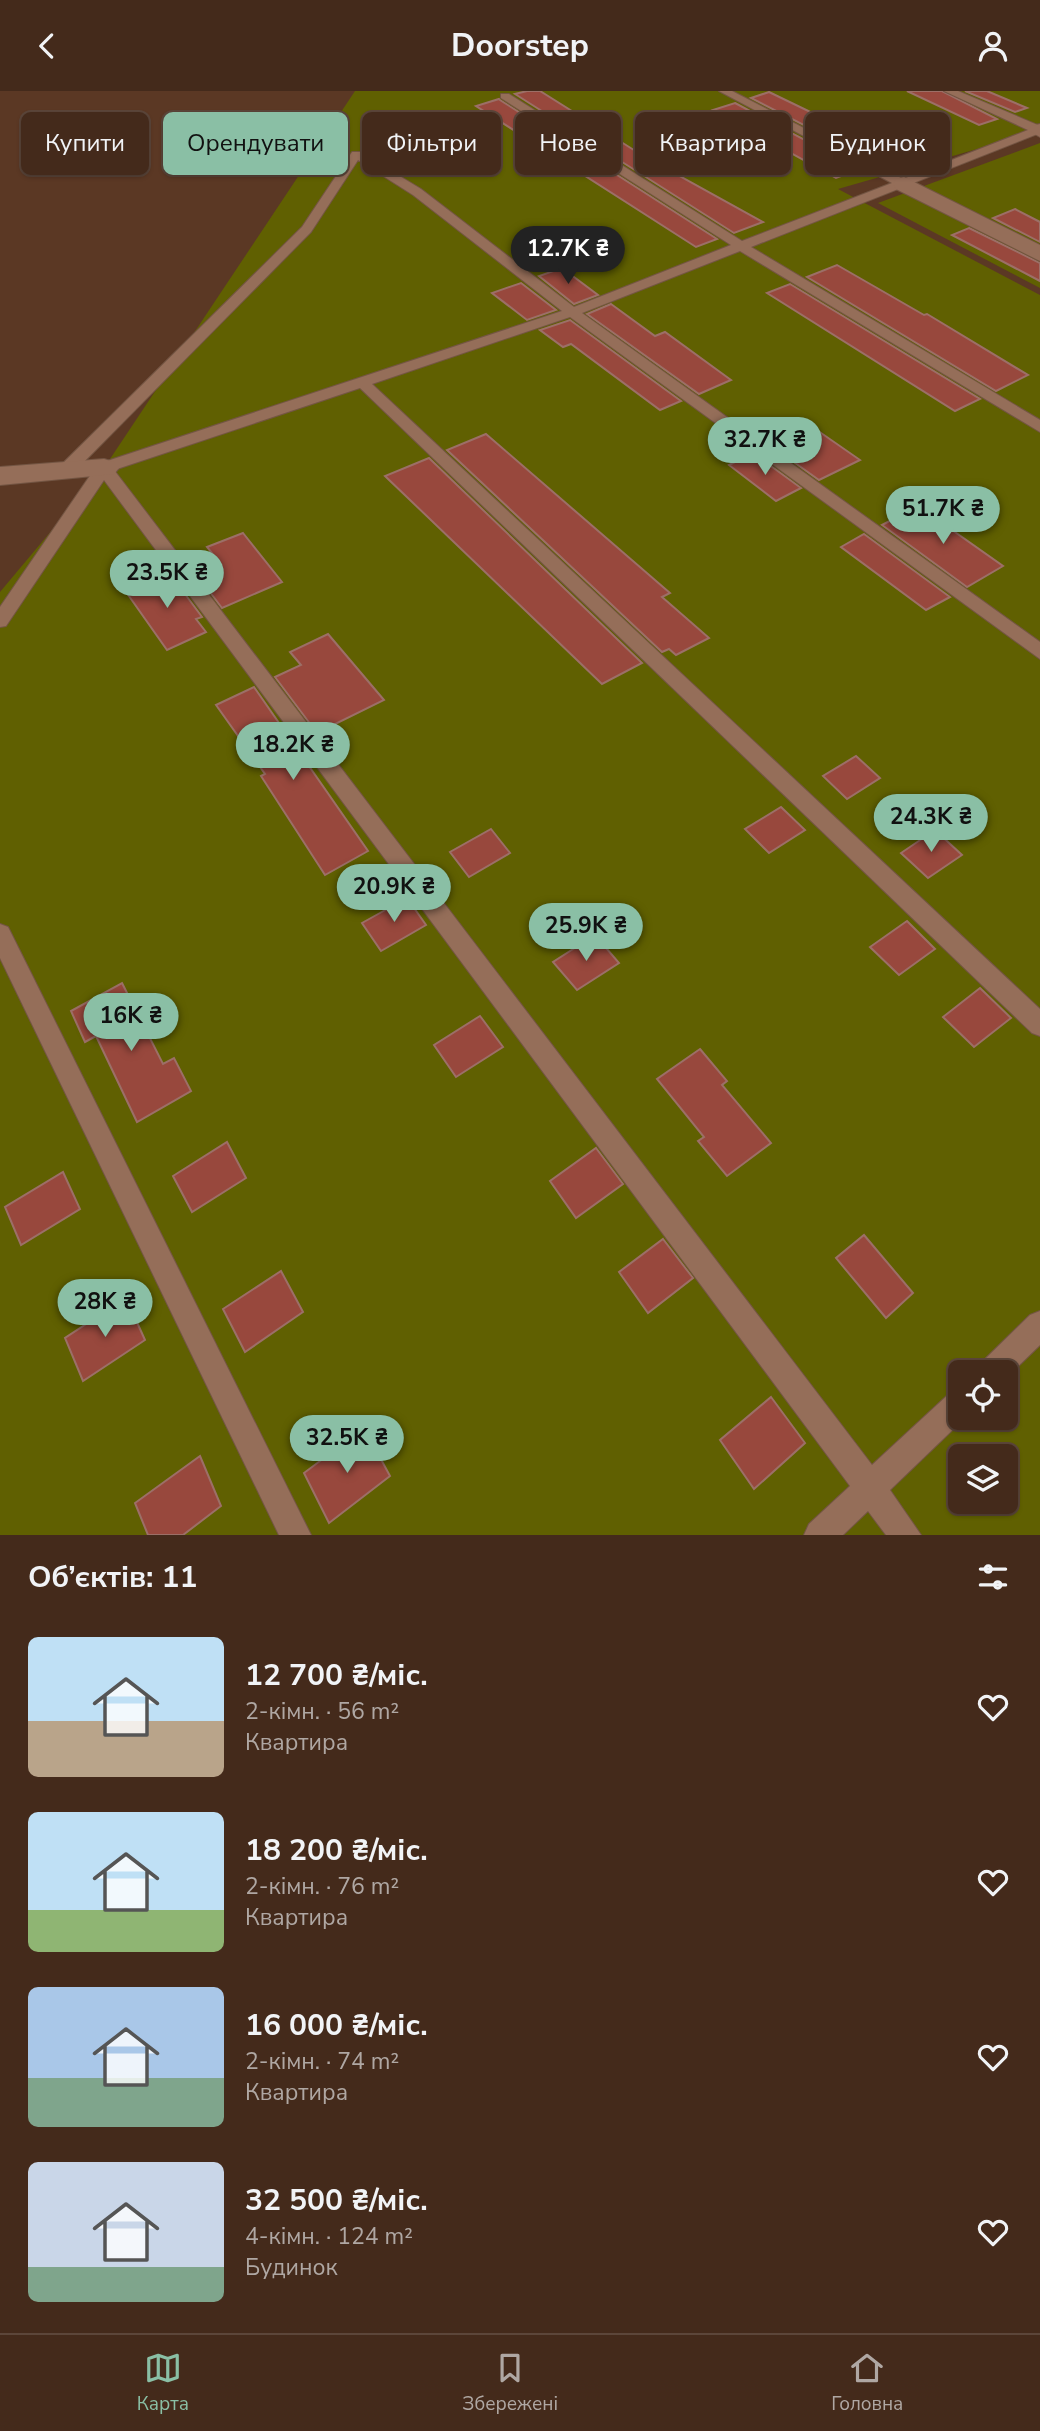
<!DOCTYPE html>
<html lang="uk">
<meta charset="utf-8">
<style>
:root{--surface:#442a1b;--page:#4b3224;--text:#f1f3f6;--muted:#afa7a3;--line:#5c463a;--accent:#8abfa5}
body{margin:0;font-family:"Nunito Sans",sans-serif;background:var(--page);color:var(--text);height:100vh;display:flex;flex-direction:column;font-size:26px;white-space:nowrap}
*{box-sizing:border-box;margin:0}
p{font-size:23px;color:var(--muted)}
.icon{flex:none;width:38px;height:38px;fill:none;stroke:currentColor;stroke-width:2;stroke-linecap:round;stroke-linejoin:round}
.map{position:relative;height:1444px;overflow:hidden}
.drawer{display:flex;flex-direction:column;background:var(--surface);flex:1}
.drawer>*{flex:none}
.guide{position:absolute;left:21px;top:21px;width:999px;height:63px;display:flex;gap:14px}
.controls{position:absolute;left:948px;top:1269px;display:grid;gap:14px}
.controls a{display:grid;place-items:center;width:70px;height:70px;border-radius:10px;background:var(--surface);box-shadow:0 2px 5px #0004,0 0 0 2px var(--line);font-size:35px}
.price{position:absolute;translate:-50% -60px;padding:0 16px;border-radius:24px;background:var(--accent);color:#111;font-size:23px;line-height:46px;filter:drop-shadow(0 2px 4px #0008)}
.price::after{content:'';position:absolute;left:50%;top:42px;width:21px;height:16px;margin-left:-10px;background:inherit;clip-path:polygon(0 0,100% 0,50% 100%)}
.price.on{background:#222;color:#fff}
ul{padding:0;list-style:none}
li{display:flex;align-items:center;gap:21px;height:175px;padding:0 28px}
li span{display:grid;place-items:center;flex:none;width:196px;height:140px;border-radius:10px;color:#555}
li>.icon{margin-inline-start:auto}
span .icon{width:84px;height:84px;fill:#fffc;stroke-width:1}
li b{font-size:30px}
h2{display:flex;justify-content:space-between;align-items:center;height:84px;padding:0 28px;font-size:30px}
.chip{padding:0 24px;border-radius:10px;background:var(--surface);box-shadow:0 2px 5px #0004,0 0 0 2px var(--line);font-size:24px;line-height:63px}
.chip.on{background:var(--accent);color:#111}
header{display:flex;justify-content:space-between;align-items:center;height:91px;padding:0 28px;background:var(--surface);font-size:32px;font-weight:700}
.tab-bar{display:flex;justify-content:space-around;align-items:center;height:98px;border-top:2px solid var(--line);background:var(--surface);font-size:19px;color:var(--muted)}
.tab-bar a{display:grid;justify-items:center;gap:4px}
.tab-bar .on{color:var(--accent)}
.map>svg:first-child{display:block}
.green{fill:#606001;fill-rule:evenodd}
.building{fill:#98483d;stroke:#9c6f67;stroke-width:2}
.lines{fill:none;stroke-linecap:round;stroke-linejoin:round}
.lane-casing{stroke:#735543;stroke-width:2}
.street-casing{stroke:#735543;stroke-width:2}
.lane{fill:#956e59;fill-rule:evenodd}
.street{fill:#956e59;fill-rule:evenodd}
</style>
<header><svg class="icon" aria-label="back" viewBox="0 0 24 24"><path d="M15 5l-7 7 7 7"/></svg>Doorstep<svg class="icon" aria-label="person" viewBox="0 0 24 24"><circle cx="12" cy="8" r="4"/><path d="M4 21q1-7 8-7t8 7"/></svg></header>
<div class="map">
<svg width="1040" height="1444" viewBox="0 0 1040 1444">
<rect width="100%" height="100%" fill="#5b3824"/>
<!-- green -->
<g class="green">
<path d="M355,0H1040V40L838,98L1040,204V1444H0V501L104,377ZM961,1281H1006V1326H961ZM961,1365H1006V1410H961Z"/>
<path d="M1040,52V197L878,112Z"/>
</g>
<!-- building -->
<g class="building">
<path d="M527,0H540L645,66L763,131L734,142L515,3Z"/>
<path d="M907,0H942L997,28L979,34Z"/>
<path d="M965,0H987L1027,17L1015,21Z"/>
<path d="M769,1L854,42L850,44L894,66L878,72L751,7Z"/>
<path d="M499,8L500,9L717,148L696,156L476,15Z"/>
<path d="M735,12L860,78L836,87L713,19Z"/>
<path d="M1015,118L1040,131V151L993,127Z"/>
<path d="M969,137L1040,172V190L952,144Z"/>
<path d="M837,174L924,224L927,223L1028,284L996,300L807,186Z"/>
<path d="M562,177L598,204L574,213L539,185Z"/>
<path d="M521,192L556,219L527,229L492,202Z"/>
<path d="M790,193L980,308L955,320L767,202Z"/>
<path d="M611,213L655,245L665,241L731,289L699,303L587,223Z"/>
<path d="M570,229L681,310L660,319L571,253L563,256L540,239Z"/>
<path d="M811,335L860,369L819,389L770,354Z"/>
<path d="M486,343L670,502L662,506L709,547L676,564L669,558L662,561L447,359Z"/>
<path d="M753,362L801,397L776,410L729,374Z"/>
<path d="M429,367L642,572L602,593L385,385Z"/>
<path d="M918,415L1003,475L967,496L882,434Z"/>
<path d="M243,442L282,491L222,517L188,472L212,462L207,456Z"/>
<path d="M864,443L950,506L926,519L841,456Z"/>
<path d="M168,480L202,526L196,528L206,541L167,559L124,498Z"/>
<path d="M328,543L384,609L317,642L275,586L301,574L290,561Z"/>
<path d="M254,596L368,760L325,784L261,685L265,683L216,614Z"/>
<path d="M856,665L880,687L847,708L823,685Z"/>
<path d="M781,716L805,739L769,762L745,738Z"/>
<path d="M491,738L510,762L469,786L450,761Z"/>
<path d="M935,739L962,764L928,787L901,762Z"/>
<path d="M407,807L426,834L381,860L362,832Z"/>
<path d="M907,830L935,858L899,884L870,856Z"/>
<path d="M595,844L619,872L577,899L553,871Z"/>
<path d="M122,892L163,973L174,967L191,1000L137,1031L96,945L85,951L71,920Z"/>
<path d="M980,897L1011,927L974,956L943,926Z"/>
<path d="M480,925L503,956L456,986L434,954Z"/>
<path d="M700,958L727,990L722,994L771,1052L727,1085L698,1050L704,1046L657,988Z"/>
<path d="M227,1051L246,1087L192,1121L173,1085Z"/>
<path d="M596,1057L623,1093L576,1127L550,1090Z"/>
<path d="M63,1081L80,1118L21,1154L5,1116Z"/>
<path d="M864,1144L913,1202L886,1227L836,1167Z"/>
<path d="M663,1148L693,1187L648,1222L619,1181Z"/>
<path d="M281,1180L303,1221L245,1261L223,1218Z"/>
<path d="M126,1207L145,1249L83,1290L65,1247Z"/>
<path d="M771,1306L805,1352L754,1398L720,1349Z"/>
<path d="M364,1337L390,1385L329,1432L304,1382Z"/>
<path d="M200,1365L221,1415L183,1444H148L135,1412Z"/>
</g>
<g class="lines">
<defs>
<g id="lane">
<path d="M719,0H732L903,88L1028,39L944,0H958L1040,35V42L751,156L1040,329V341L740,160L582,222L1040,551V568L570,226L372,293L1040,918V945L1032,942L360,297L114,379L872,1374L951,1301L961,1296V1326H966L890,1399L921,1444H886L868,1420L843,1444H804L809,1433L850,1395L104,389L6,535L0,536V516L98,373L562,220L413,104L358,69L311,141L71,384H59V376L302,136L352,61H360L421,98L574,216L731,154L501,7V3H509L742,150L892,92Z"/>
<path d="M0,833L8,836L311,1444H279L0,867Z"/>
<path d="M1040,1220V1254L1006,1287V1281H978L982,1271L1030,1224Z"/>
</g>
<g id="street">
<path d="M1040,33V46L1028,39L1031,35Z"/>
<path d="M904,86L1040,154V170L896,98L893,93L896,88Z"/>
<path d="M104,368L114,371L119,377L114,383L0,394V376Z"/>
</g>
</defs>
<!-- lane casing -->
<use href="#lane" class="lane-casing"/>
<!-- street casing -->
<use href="#street" class="street-casing"/>
<!-- lane -->
<use href="#lane" class="lane"/>
<!-- street -->
<use href="#street" class="street"/>
</g>
</svg>
<div class="controls">
<a><svg class="icon" aria-label="locate" viewBox="0 0 24 24"><circle cx="12" cy="12" r="6"/><path d="M12 2v4M12 18v4M2 12h4M18 12h4"/></svg></a>
<a><svg class="icon" aria-label="layers" viewBox="0 0 24 24"><path d="M12 4l9 5-9 5-9-5zM3 14l9 5 9-5"/></svg></a>
</div>
<b class="price on" style="left:568px;top:195px">12.7K ₴</b>
<b class="price" style="left:765px;top:386px">32.7K ₴</b>
<b class="price" style="left:943px;top:455px">51.7K ₴</b>
<b class="price" style="left:167px;top:519px">23.5K ₴</b>
<b class="price" style="left:293px;top:691px">18.2K ₴</b>
<b class="price" style="left:931px;top:763px">24.3K ₴</b>
<b class="price" style="left:394px;top:833px">20.9K ₴</b>
<b class="price" style="left:586px;top:872px">25.9K ₴</b>
<b class="price" style="left:131px;top:962px">16K ₴</b>
<b class="price" style="left:105px;top:1248px">28K ₴</b>
<b class="price" style="left:347px;top:1384px">32.5K ₴</b>
<div class="guide">
<a class="chip">Купити</a>
<a class="chip on">Орендувати</a>
<a class="chip">Фільтри</a>
<a class="chip">Нове</a>
<a class="chip">Квартира</a>
<a class="chip">Будинок</a>
</div>
</div>
<section class="drawer">
<h2>Об’єктів: 11<svg class="icon" aria-label="filters" viewBox="0 0 24 24"><path d="M4 7h16M4 17h16"/><circle cx="9" cy="7" r="2"/><circle cx="15" cy="17" r="2"/></svg></h2>
<ul>
<li><span style="background:linear-gradient(#bfe0f5 60%,#b9a48a 0)"><svg class="icon" aria-label="home" viewBox="0 0 24 24"><path d="M3 11l9-7 9 7M6 9v11h12V9"/></svg></span><div><b>12 700 ₴/міс.</b><p>2-кімн. · 56 m²</p><p>Квартира</p></div><svg class="icon" aria-label="heart" viewBox="0 0 24 24"><path d="M12 20l-8-8c-3-5 5-10 8-4 3-6 11-1 8 4z"/></svg></li>
<li><span style="background:linear-gradient(#bfe0f5 70%,#8fb573 0)"><svg class="icon" aria-label="home" viewBox="0 0 24 24"><path d="M3 11l9-7 9 7M6 9v11h12V9"/></svg></span><div><b>18 200 ₴/міс.</b><p>2-кімн. · 76 m²</p><p>Квартира</p></div><svg class="icon" aria-label="heart" viewBox="0 0 24 24"><path d="M12 20l-8-8c-3-5 5-10 8-4 3-6 11-1 8 4z"/></svg></li>
<li><span style="background:linear-gradient(#a9c7e8 65%,#7fa58c 0)"><svg class="icon" aria-label="home" viewBox="0 0 24 24"><path d="M3 11l9-7 9 7M6 9v11h12V9"/></svg></span><div><b>16 000 ₴/міс.</b><p>2-кімн. · 74 m²</p><p>Квартира</p></div><svg class="icon" aria-label="heart" viewBox="0 0 24 24"><path d="M12 20l-8-8c-3-5 5-10 8-4 3-6 11-1 8 4z"/></svg></li>
<li><span style="background:linear-gradient(#c9d6e8 75%,#7fa58c 0)"><svg class="icon" aria-label="home" viewBox="0 0 24 24"><path d="M3 11l9-7 9 7M6 9v11h12V9"/></svg></span><div><b>32 500 ₴/міс.</b><p>4-кімн. · 124 m²</p><p>Будинок</p></div><svg class="icon" aria-label="heart" viewBox="0 0 24 24"><path d="M12 20l-8-8c-3-5 5-10 8-4 3-6 11-1 8 4z"/></svg></li>
</ul>
</section>
<nav class="tab-bar">
<a class="on"><svg class="icon" aria-label="map" viewBox="0 0 24 24"><path d="M3 6l6-2 6 2 6-2v14l-6 2-6-2-6 2zM9 4v14M15 6v14"/></svg>Карта</a>
<a><svg class="icon" aria-label="saved" viewBox="0 0 24 24"><path d="M7 4h10v16l-5-4-5 4z"/></svg>Збережені</a>
<a><svg class="icon" aria-label="home" viewBox="0 0 24 24"><path d="M3 11l9-7 9 7M6 9v11h12V9"/></svg>Головна</a>
</nav>
